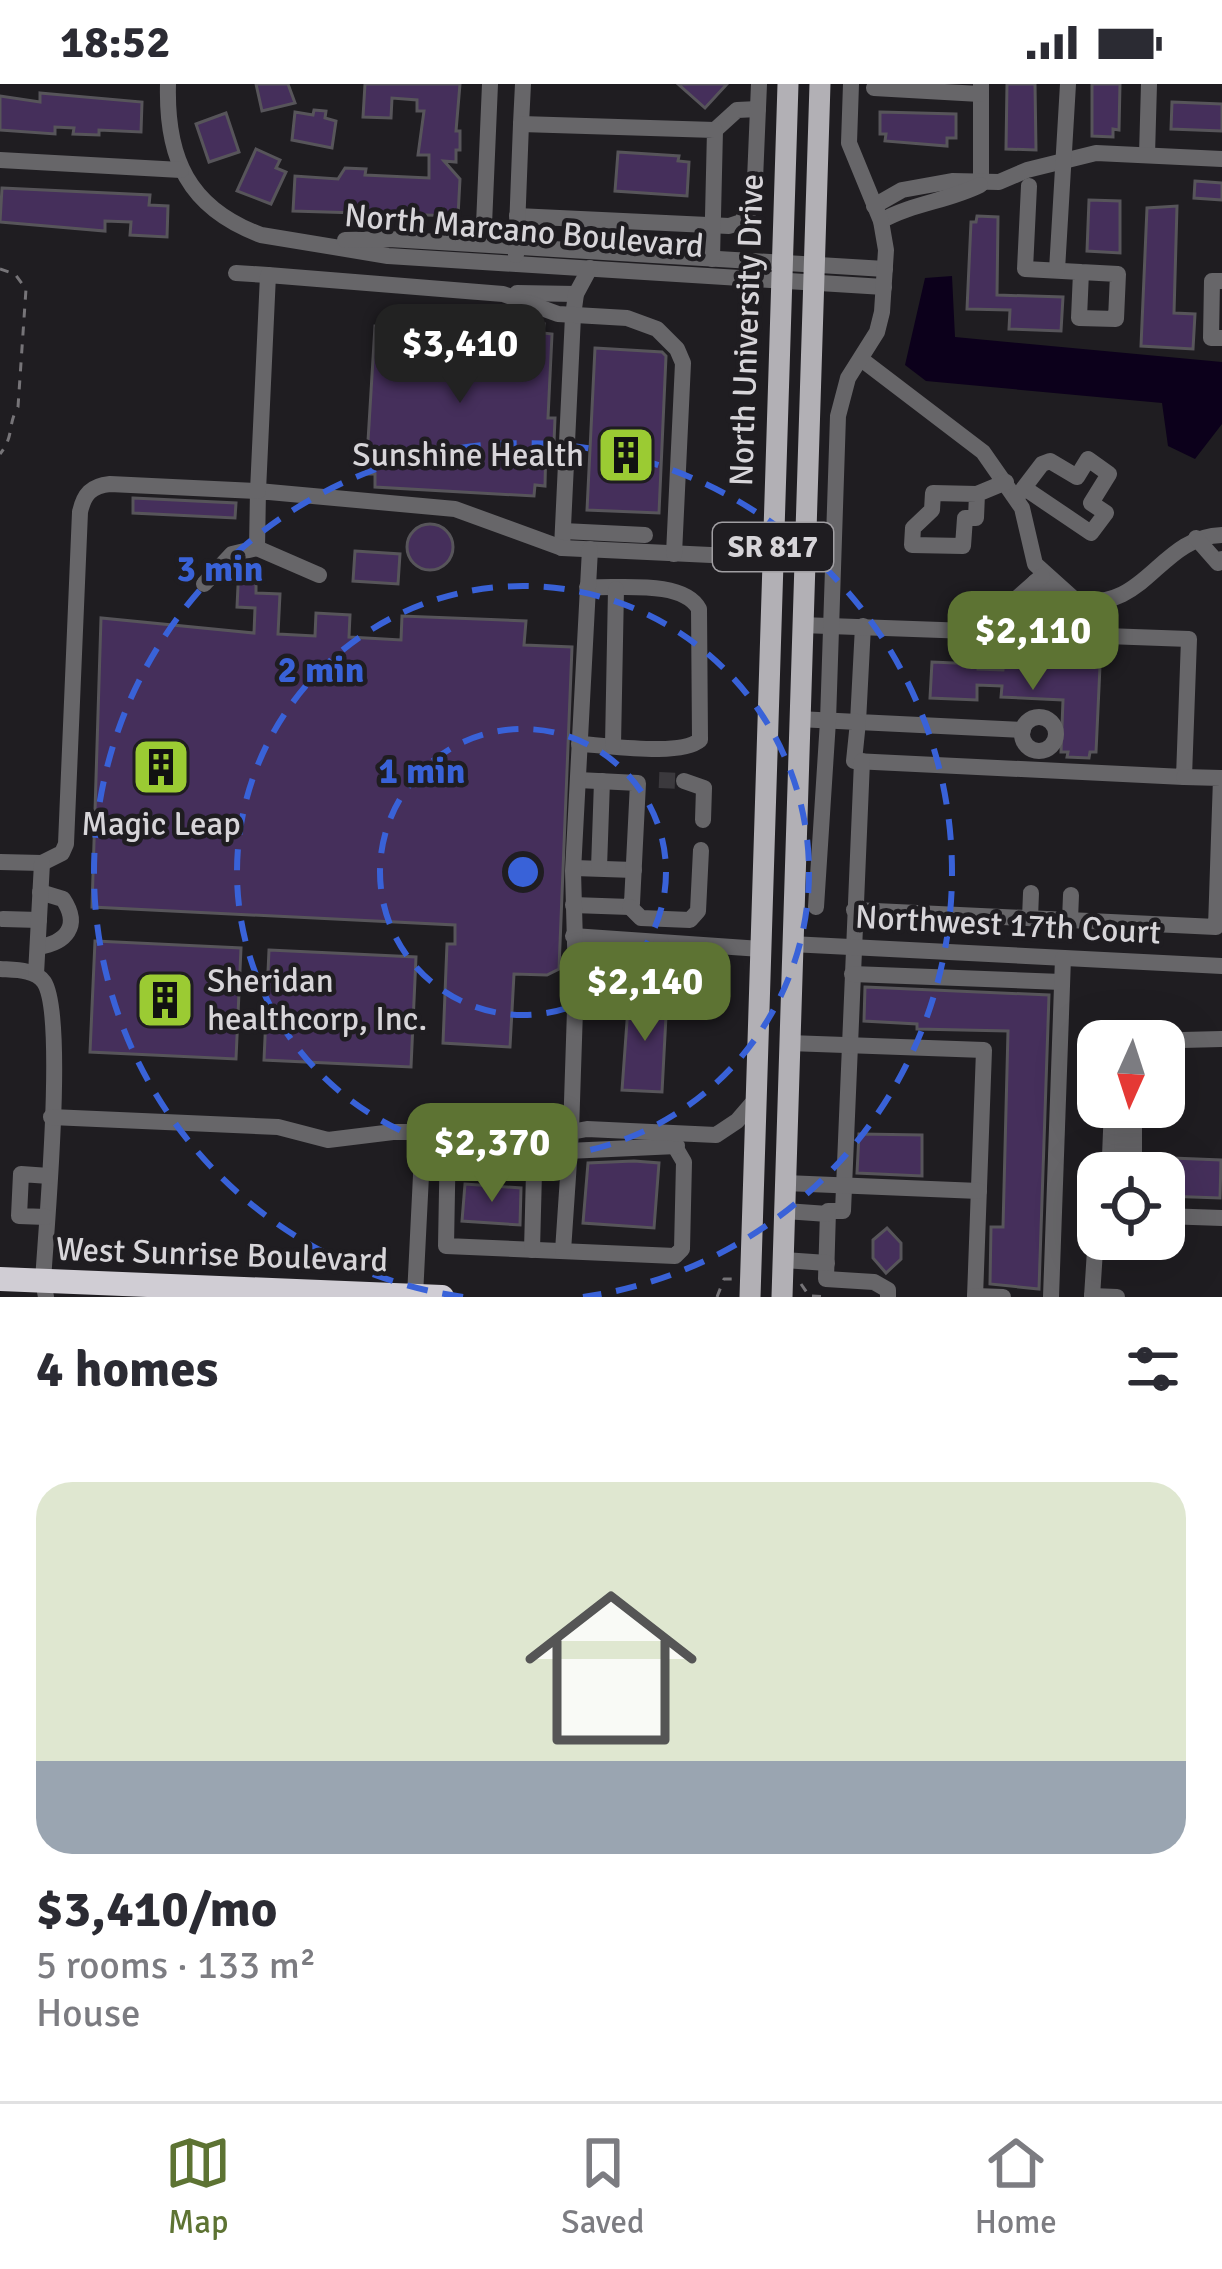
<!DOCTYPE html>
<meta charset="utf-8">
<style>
:root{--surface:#fff;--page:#f7f7f7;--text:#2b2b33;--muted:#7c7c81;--line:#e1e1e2;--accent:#5d7333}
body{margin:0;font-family:Signika,sans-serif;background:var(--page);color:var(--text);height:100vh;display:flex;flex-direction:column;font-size:45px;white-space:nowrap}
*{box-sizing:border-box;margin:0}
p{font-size:39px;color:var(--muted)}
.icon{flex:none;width:66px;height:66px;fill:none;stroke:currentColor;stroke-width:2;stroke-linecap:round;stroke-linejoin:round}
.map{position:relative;height:1213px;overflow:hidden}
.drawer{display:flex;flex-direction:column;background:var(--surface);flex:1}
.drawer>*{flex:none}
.needle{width:78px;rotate:183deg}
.buttons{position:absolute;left:1077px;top:936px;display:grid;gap:24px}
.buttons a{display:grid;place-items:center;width:108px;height:108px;border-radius:24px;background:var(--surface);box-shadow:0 12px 48px #0002;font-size:60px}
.price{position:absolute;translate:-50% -102px;padding:0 27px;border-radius:24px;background:var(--accent);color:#fff;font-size:39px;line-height:78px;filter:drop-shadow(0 3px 6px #0008)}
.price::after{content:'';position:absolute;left:50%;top:72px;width:36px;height:27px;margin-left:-18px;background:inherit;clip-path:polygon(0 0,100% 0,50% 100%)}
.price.current{background:#222;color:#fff}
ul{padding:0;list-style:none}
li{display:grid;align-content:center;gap:24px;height:636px;padding:0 36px}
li+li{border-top:3px solid var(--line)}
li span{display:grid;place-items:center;height:372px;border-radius:36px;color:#555}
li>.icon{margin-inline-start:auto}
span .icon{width:216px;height:216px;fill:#fffc;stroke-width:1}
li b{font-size:51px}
h2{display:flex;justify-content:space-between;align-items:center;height:144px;padding:0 36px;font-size:51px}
.status{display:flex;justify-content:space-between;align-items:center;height:84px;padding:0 60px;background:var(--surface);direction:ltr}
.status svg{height:33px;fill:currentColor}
.tab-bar{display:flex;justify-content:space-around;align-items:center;height:168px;border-top:3px solid var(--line);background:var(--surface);font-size:33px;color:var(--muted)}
.tab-bar a{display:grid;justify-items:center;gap:6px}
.tab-bar .current{color:var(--accent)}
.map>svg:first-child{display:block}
.water{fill:#0c001b}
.building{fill:#452f5b;stroke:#57555a;stroke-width:3}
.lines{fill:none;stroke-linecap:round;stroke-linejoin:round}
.minor-tunnel{stroke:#3b393d;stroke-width:16;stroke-dasharray:16 8;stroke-linecap:butt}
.path{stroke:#767478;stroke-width:3;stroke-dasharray:9 9;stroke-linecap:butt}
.minor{stroke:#676669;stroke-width:16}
.major{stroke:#b2b0b5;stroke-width:21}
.highway{stroke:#d0cdd4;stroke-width:24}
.ring{fill:none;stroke:#3962d8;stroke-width:6;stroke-dasharray:21 15}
.labels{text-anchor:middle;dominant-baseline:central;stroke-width:9;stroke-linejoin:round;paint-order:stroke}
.shield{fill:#1f1d21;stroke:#a09ea2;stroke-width:3}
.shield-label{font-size:30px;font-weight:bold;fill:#d7d5d9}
.street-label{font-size:33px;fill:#d7d5d9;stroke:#1f1d21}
.poi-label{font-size:33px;fill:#d7d5d9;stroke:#1f1d21;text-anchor:end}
.centre{fill:#3962d8;stroke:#1f1d21;stroke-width:6}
.ring-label{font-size:36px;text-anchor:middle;font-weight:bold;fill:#3962d8;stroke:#1f1d21;stroke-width:9;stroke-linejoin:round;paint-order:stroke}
</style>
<div class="status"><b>18:52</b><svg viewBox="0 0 49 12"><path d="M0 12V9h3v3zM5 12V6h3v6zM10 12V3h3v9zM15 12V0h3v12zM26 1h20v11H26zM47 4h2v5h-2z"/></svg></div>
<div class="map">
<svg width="1222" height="1213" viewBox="0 0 1222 1213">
<rect width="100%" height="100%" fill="#1f1d21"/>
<!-- water -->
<path class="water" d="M952,192L955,253L1222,278V340L1195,375L1168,362L1162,319L926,297L905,281L925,194Z"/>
<!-- building -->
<g class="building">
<path d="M256,0H288L295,19L262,27Z"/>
<path d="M365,0H460L456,47H460V66H456V78L444,77L460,95L458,132L293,127L295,92L338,95L345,84L366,85L365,91L429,94V71H418L424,27H417V16L392,14L391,34L363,33Z"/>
<path d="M678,0H727L705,24Z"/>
<path d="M1007,0H1035L1036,66L1006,65Z"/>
<path d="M1092,0H1120L1119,46L1113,45V53L1092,52Z"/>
<path d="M40,9L142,18L141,48L99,46V51L73,50L74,44L55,43V50L0,46V12L40,18Z"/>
<path d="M1172,18L1222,20V47L1171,45Z"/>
<path d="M314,26L326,27L325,34L336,37L332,64L292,56L295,28L313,31Z"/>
<path d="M880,28L956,30V54H947V62L885,57L886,50H880Z"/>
<path d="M226,29L239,68L209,78L196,40Z"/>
<path d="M256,65L280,76L276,84L286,88L271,120L237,107Z"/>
<path d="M618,68L679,72L678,77L689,78L687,112L615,107Z"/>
<path d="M1195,97L1222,99V116L1194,114Z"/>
<path d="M2,104L150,111L149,121L168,122L167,153L130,151L131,138L105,137V147L0,138Z"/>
<path d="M1089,116L1120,117V169L1087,167Z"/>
<path d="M1177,122L1174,229L1195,230L1193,265L1141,262L1147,124Z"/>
<path d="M977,132L998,133L997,211L1063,213L1061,247L1009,245L1010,226L967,225L971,138H976Z"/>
<path d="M389,231L544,240L543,249L552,250L548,334H555L554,358L546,357L545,402L535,401L534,412L375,403V390H366L375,242H387Z"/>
<path d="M595,264L662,268L666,272L659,429L587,426Z"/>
<path d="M133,414L236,419L235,434L133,429Z"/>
<circle cx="430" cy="463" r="23"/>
<path d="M355,467L400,470L398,500L353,497Z"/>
<path d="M256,477V509L280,510L278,550L315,552L316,529L350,531L349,553L401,556L402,532L526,537L524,561L572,563L559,885L547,891L514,890L510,963L443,959L447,860H455V841L92,823L101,534L254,549L255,524L237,523L239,481Z"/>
<path d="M1004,577L1100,582L1096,668H1090L1089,674L1067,673L1068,668H1061L1063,616L1001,613L1002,602L977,601V616L930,614L932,578L978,580V585L1003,586Z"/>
<path d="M95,857L241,864L236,975L90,968Z"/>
<path d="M269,866L416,873L411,983L264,976Z"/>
<path d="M865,903L1049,911L1039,1205L990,1200L991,1143H1003L1008,947L917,945V940L864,937Z"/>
<path d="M629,910L667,913L662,1008L622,1006Z"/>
<path d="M859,1050L922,1051V1092L857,1089Z"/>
<path d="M1147,1073L1221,1076L1220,1114L1164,1112V1089H1106L1107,1084H1139Z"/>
<path d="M634,1077L659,1079L654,1144L583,1139L588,1079Z"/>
<path d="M465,1100L521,1104L520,1141L462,1137Z"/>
<path d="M887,1144L901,1159V1175L886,1189L873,1174V1156Z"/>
</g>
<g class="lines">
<!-- minor-tunnel -->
<g class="minor-tunnel">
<path d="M659,696L684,697"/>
<path d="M1127,1089V1072"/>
</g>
<!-- path -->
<g class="path">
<path d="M0,185L15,190L26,205L18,323C7,341 15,351 0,370"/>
<path d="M801,1200L810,1213"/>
<path d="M812,1212L828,1213"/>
<path d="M717,1213L724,1195H732"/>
</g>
<!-- minor -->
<g class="minor">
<path d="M168,0C166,74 188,124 261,151L388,172L884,203"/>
<path d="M981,0V100"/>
<path d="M874,4L980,10"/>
<path d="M521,40L523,0"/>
<path d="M715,46L737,26L758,25"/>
<path d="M1147,71L1149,0"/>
<path d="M0,76L181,86"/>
<path d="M1029,102L1025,185L1118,190L1116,235L1079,234L1081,188"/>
<path d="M874,122L902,106L952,97L999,98L1027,86L1096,69L1222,75"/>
<path d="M517,132L729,142L741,138L754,120L759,0"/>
<path d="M881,137C913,119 948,117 980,101"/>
<path d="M484,141L490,0"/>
<path d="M345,156L389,155L885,185"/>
<path d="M516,171L521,40L715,46L712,175"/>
<path d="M1057,186L1068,0"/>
<path d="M236,189L268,191"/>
<path d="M1222,197H1212L1211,254H1222"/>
<path d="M517,209L576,210"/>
<path d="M861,275L983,368L1022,424L1035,480L1075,516C1147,529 1158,453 1222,451"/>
<path d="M977,410L976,434H965L963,462L912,461L913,444L932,426L933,409L977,410L1006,398"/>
<path d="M1017,413L1042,380L1050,377L1077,393L1088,375L1109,390L1091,419L1106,429L1091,449L1026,405"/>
<path d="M563,447L645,451"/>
<path d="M1196,454L1218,479L1222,475"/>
<path d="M257,464L319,491"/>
<path d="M562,464L573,232L576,210L590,184"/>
<path d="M1035,498L1054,516H1074"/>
<path d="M204,500L232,470L257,464L258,407L455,425L562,464L773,474"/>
<path d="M1008,522L1042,492"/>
<path d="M863,542L858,638L1023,646"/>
<circle cx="1039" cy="650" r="17"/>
<path d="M798,635L858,638L854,677L1184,693L1189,555L801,541"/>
<path d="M579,660C607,661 680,673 700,656L699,525C683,495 617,505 587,503"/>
<path d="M613,661L616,505"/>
<path d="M862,677L843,1127H828L826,1195L874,1198L888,1206V1213"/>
<path d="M684,697L704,704L703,736"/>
<path d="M0,778L42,779L62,769L66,760L80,428C84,410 91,402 110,400L258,407L268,191L503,210L558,230L627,234L657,245L677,265L683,279L674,470"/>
<path d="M574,784L634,786"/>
<path d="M599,784L602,697"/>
<path d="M573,821L630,823L632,819L638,699L578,696"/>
<path d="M630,823L641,834L690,836L698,827L701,766"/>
<path d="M816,823L828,637L838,332L848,294L877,248L882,228L886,166L881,137L849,59L851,0"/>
<path d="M854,826L1216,843L1221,694L1184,693"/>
<path d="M1030,834L1031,809"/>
<path d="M3,835L39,836"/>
<path d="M1070,836L1071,811"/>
<path d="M573,852L761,865"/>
<path d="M791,860L1222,882"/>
<path d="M38,863C66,859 81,842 63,815L40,808"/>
<path d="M0,885C14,886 35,885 44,898C66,931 46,1146 43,1197L46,1213"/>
<path d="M36,890L42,779"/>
<path d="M852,890L1062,898"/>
<path d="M660,892L661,859"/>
<path d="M1142,957L1222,955"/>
<path d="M789,959L984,966L975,1213"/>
<path d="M51,1033L278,1043L328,1056L393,1048H571L576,895L573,787L590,465"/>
<path d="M448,1051L446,1162L675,1172L682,1165L684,1078L667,1049"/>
<path d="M567,1067L677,1062"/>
<path d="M1110,1072L1112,1023"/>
<path d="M1122,1072L1123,1042"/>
<path d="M1134,1073V1023"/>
<path d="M785,1099L979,1107"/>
<path d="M785,1127L828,1130"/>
<path d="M1164,1132L1222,1134"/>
<path d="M46,1133L19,1132L21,1090L49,1092"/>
<path d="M532,1166L535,1049"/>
<path d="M563,1167L571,1048L587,1045L716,1051L737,1037L756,1015"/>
<path d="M784,1176L827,1179"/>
<path d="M415,1212L423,1051"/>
<path d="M975,1212L1003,1213"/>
<path d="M1092,1212L1117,1213"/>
<path d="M1051,1213L1063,874"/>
<path d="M1092,1213L1098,1119"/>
</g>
<!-- major -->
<g class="major">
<path d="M750,1213L788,0"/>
<path d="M782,1213L820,0"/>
</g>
<!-- highway -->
<path class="highway" d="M0,1195L442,1213"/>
</g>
<!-- distance rings -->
<g class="ring">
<circle cx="523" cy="788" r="143"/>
<circle cx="523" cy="788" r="286"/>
<path d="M463 1213A429 429 0 1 1 583 1213"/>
</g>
<!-- icons -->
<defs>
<symbol id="building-square" viewBox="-11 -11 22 22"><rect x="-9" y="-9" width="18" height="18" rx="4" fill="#9bcb33" stroke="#1f1d21"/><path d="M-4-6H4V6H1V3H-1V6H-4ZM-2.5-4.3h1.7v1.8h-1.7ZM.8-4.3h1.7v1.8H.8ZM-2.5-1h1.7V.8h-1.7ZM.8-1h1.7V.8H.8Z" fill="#111"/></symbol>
</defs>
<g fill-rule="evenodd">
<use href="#building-square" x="593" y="338" width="66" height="66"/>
<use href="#building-square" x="128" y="650" width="66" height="66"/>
<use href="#building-square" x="132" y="883" width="66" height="66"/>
</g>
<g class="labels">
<!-- shield labels -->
<rect class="shield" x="713" y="439" width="120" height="48" rx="9"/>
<g class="shield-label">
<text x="773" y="463">SR 817</text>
</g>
<!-- street labels -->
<g class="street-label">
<text transform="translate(524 147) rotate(5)">North Marcano Boulevard</text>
<text transform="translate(747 246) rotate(-88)">North University Drive</text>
<text transform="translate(1008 841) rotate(3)">Northwest 17th Court</text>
<text transform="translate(222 1171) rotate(2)">West Sunrise Boulevard</text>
</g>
<!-- poi labels -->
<g class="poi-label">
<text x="584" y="371">Sunshine Health</text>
<text x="161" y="740" text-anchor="middle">Magic Leap</text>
<text x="207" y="897" text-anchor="start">Sheridan<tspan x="207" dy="38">healthcorp, Inc.</tspan></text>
</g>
</g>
<circle cx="523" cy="788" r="18" class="centre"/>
<g class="ring-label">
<text x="220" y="497">3 min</text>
<text x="321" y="598">2 min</text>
<text x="422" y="699">1 min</text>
</g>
</svg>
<div class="buttons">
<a><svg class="needle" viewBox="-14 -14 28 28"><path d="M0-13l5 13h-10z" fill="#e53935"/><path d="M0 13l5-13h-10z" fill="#7c7c81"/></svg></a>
<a><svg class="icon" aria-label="locate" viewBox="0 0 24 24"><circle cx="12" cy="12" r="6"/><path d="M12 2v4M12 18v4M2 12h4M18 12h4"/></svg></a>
</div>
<b class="price current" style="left:460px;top:322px">$3,410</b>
<b class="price" style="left:1033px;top:609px">$2,110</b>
<b class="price" style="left:645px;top:960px">$2,140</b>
<b class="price" style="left:492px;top:1121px">$2,370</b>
</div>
<section class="drawer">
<h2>4 homes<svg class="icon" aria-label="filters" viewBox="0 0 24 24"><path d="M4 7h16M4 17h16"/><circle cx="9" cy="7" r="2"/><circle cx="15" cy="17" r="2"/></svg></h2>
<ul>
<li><span style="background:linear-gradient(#dfe7d0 75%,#9aa5b1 0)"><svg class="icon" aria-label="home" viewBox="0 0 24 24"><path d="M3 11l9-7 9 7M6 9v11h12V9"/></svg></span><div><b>$3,410/mo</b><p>5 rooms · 133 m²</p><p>House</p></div></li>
</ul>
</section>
<nav class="tab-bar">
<a class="current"><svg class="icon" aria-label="map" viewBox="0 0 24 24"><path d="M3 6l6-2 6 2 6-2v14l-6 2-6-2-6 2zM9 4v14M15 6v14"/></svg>Map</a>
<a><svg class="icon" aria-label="saved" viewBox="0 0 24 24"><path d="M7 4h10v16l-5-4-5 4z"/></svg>Saved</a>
<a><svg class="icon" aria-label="home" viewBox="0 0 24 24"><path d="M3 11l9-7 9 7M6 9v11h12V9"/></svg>Home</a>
</nav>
